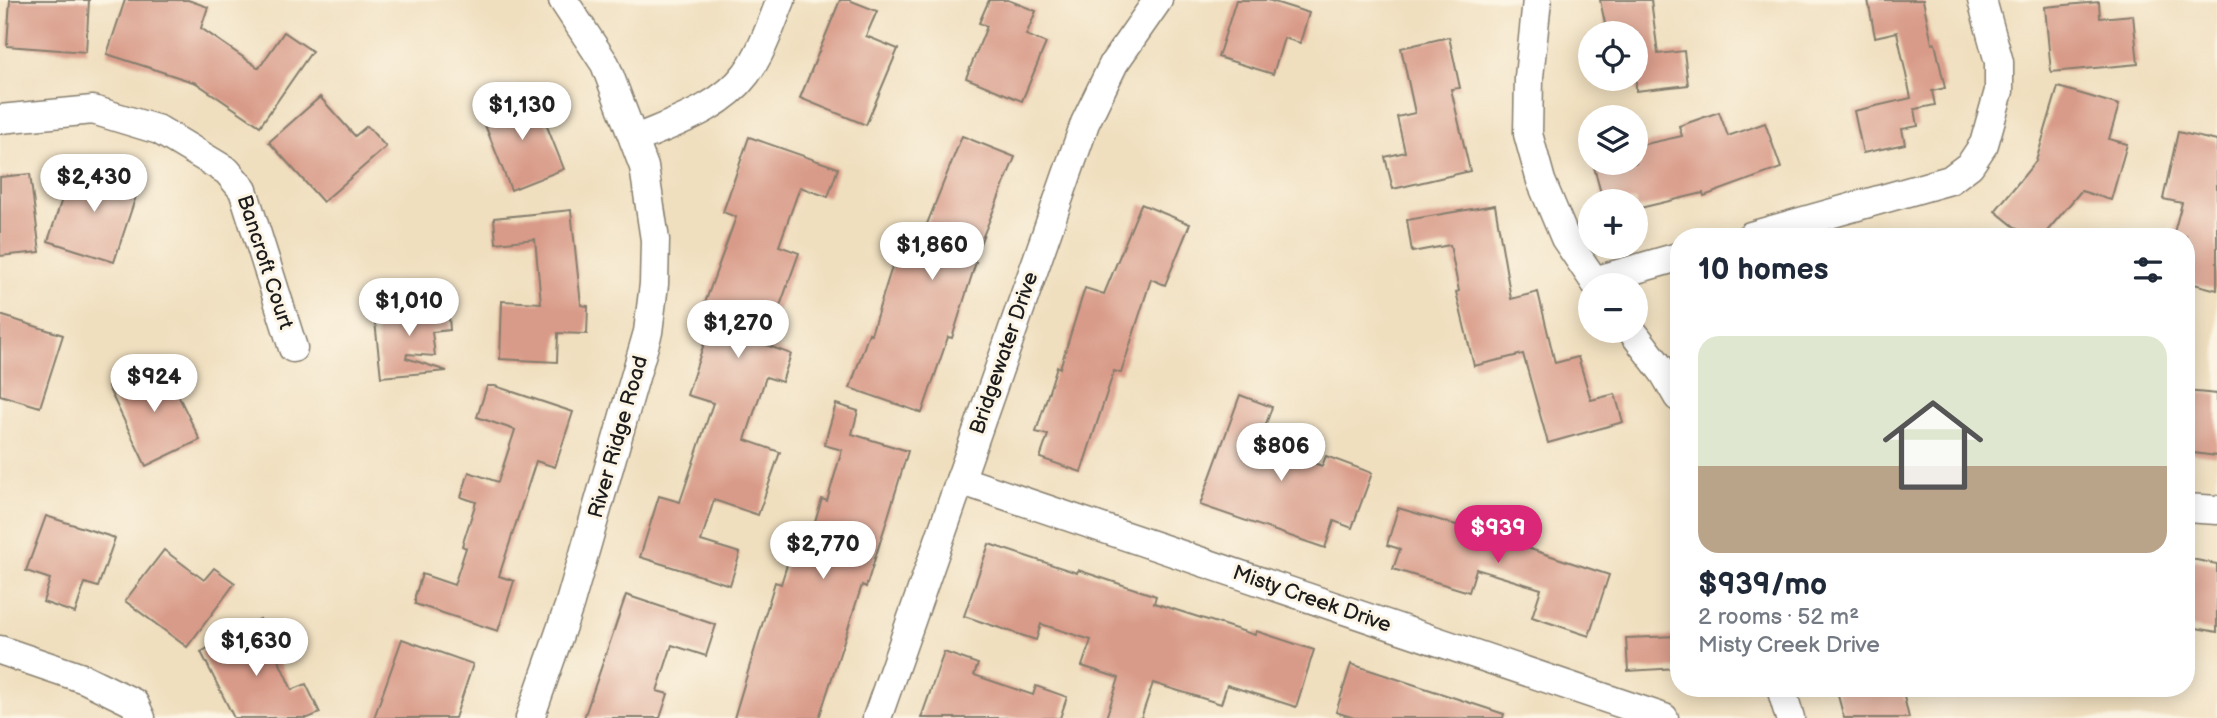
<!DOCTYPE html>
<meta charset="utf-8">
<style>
:root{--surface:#fff;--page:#f6f6f7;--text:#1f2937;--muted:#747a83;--accent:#db2777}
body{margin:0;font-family:"Balsamiq Sans",sans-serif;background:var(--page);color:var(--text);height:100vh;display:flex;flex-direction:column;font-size:26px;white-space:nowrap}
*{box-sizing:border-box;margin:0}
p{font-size:23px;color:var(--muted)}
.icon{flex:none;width:38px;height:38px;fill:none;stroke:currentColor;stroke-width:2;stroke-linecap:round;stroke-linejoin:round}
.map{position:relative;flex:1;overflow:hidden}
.panel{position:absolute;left:1670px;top:228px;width:525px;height:469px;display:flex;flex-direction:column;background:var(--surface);border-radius:28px;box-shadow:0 4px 18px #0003}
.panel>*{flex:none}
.tools{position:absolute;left:1578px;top:21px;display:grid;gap:14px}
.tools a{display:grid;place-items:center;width:70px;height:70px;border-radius:50%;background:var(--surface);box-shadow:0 4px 18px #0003;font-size:35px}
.price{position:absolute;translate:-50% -60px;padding:0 16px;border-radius:24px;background:#fff;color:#222;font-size:23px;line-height:46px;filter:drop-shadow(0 2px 4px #0008)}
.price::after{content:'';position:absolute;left:50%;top:42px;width:21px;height:16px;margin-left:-10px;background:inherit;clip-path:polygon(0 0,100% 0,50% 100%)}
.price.selected{background:var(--accent);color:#fff}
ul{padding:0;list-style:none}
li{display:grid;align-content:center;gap:14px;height:371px;padding:0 28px}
li span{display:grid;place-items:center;height:217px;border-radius:21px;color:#555}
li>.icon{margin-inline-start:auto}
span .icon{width:126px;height:126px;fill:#fffc;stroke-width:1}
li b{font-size:30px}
h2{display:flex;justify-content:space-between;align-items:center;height:84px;padding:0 28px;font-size:30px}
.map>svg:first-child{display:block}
.building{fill:#d99b89}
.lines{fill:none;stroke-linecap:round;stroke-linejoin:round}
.minor-casing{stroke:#867e6e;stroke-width:31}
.minor{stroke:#fff;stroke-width:28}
.labels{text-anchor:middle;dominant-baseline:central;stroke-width:6;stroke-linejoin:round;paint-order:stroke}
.street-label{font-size:21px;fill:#1c1c1c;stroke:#fcf5e5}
</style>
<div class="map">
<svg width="2217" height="718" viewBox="0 0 2217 718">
<rect width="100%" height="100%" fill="#fcf5e5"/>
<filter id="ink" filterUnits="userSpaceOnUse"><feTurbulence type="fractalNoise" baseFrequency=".0143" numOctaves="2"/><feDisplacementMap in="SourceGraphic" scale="14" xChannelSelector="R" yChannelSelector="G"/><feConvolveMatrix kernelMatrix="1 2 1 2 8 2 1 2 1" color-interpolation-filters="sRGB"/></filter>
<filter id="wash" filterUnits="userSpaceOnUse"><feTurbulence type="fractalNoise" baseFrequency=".00686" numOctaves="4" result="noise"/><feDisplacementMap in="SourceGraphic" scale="28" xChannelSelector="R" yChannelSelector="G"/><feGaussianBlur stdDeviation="1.57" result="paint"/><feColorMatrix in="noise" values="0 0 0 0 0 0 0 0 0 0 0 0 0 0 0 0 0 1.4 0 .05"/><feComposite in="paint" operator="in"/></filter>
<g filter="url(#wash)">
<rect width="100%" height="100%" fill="#f0dfbf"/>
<g id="blocks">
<!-- building -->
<g class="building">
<path d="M10,0H89L86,52L7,46Z"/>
<path d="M125,0H188L208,7L201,28L259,68L284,32L312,51L260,126L196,83L107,54Z"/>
<path d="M840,0H849L877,11L866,36L898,49L866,125L800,98Z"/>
<path d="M989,0H1008L1036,11L1026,35L1046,43L1022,101L966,78L987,26L979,23Z"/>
<path d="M1236,0H1268L1309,13L1300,43L1284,38L1273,74L1218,57Z"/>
<path d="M1600,0H1651L1658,54L1684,51L1688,85L1636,91V33H1607Z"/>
<path d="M1868,0H1923L1932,44L1935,43L1945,88L1932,91L1935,105L1915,109L1918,126L1902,129L1905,144L1863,153L1854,111L1911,98L1897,32L1875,37Z"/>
<path d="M2099,2L2100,18L2133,15L2138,64L2051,72L2045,7Z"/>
<path d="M1449,37L1460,88L1451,89L1470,171L1393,189L1385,157L1405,152L1397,117L1415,113L1401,48Z"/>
<path d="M2058,87L2119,105L2109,139L2127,144L2111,200L2081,191L2043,236H2026L1995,211L2036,161Z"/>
<path d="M534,94L564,169L511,190L481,115Z"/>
<path d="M320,97L355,136L367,126L386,147L323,202L269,142Z"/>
<path d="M1719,112L1728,136L1765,123L1781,168L1704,196L1703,193L1636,209V201H1603L1593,163H1636V146L1682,136L1679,126Z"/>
<path d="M2178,132L2217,141V290L2186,282V236H2173L2182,203L2163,199Z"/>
<path d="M962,136L1015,157L973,261L976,262L952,338L948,337L922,413L850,388L869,333L871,334L901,238L919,244Z"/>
<path d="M749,137L838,168L828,197L800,187L779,246L799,253L766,345L791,354L782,382L766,377L745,440L780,452L758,515L714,500L701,541L740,553L730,585L640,557L659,496L680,502L713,403L687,395L716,307L705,303L736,217L723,212Z"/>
<path d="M73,166L139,187L114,262L48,241Z"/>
<path d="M30,174L40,252L0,256V177Z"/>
<path d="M1141,204L1190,224L1165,285L1151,279L1121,373L1114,371L1081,472L1040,458L1048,435L1036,432L1057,366L1060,368L1085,288L1104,294Z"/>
<path d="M1495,205L1511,299L1538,292L1555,363L1578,357L1591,400L1615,394L1623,422L1548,443L1523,354L1474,366L1456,292L1459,291L1450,245L1412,252L1407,220Z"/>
<path d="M571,210L581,305L588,306L587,334L558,333L557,362L500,359L502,301L541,303L535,239L496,243L494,218Z"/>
<path d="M448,304L450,330L432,332L435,356L407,354L406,358L447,371L381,377L374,312Z"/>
<path d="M0,315L63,335L40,407L0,395Z"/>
<path d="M162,362L200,440L146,466L108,387Z"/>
<path d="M487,386H495L573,412L555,467L536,461L499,576L514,581L498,631L415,604V596L422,574L454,585L466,548L462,546L476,502L461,497L469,472L498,482L515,430L477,417Z"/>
<path d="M2186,391L2217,394V456L2186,452Z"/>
<path d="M1240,395L1272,407L1259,444L1322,466L1326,456L1372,473L1352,528L1334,521L1325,548L1200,505Z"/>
<path d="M836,404L858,411L852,434L908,451L887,520L866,587L862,585L819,718H734L775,582L781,584L798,530L811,535L822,499L827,501L842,450L824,445Z"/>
<path d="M1398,508L1487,534L1493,514L1533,526L1527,548L1609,575L1589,636L1532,617L1541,589L1476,569L1469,592L1393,569L1400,549L1387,545Z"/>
<path d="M46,516L115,538L98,587L85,583L75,613L43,602L50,579L26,571Z"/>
<path d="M989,544L1077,573L1078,570L1156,596L1154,603L1255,635L1256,631L1314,650L1296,707L1227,685L1221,704L1153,683L1141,718H1106L1119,678L1082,666L1091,640L1041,624L1036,640L964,616Z"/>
<path d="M164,550L204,580L214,568L235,583L187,647L125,601Z"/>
<path d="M2186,558L2217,564V632L2186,626Z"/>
<path d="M626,595L716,625L706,656L672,645L657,691L668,694L660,718H584Z"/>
<path d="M260,619L292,690L306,684L320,713L308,718H234L201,652Z"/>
<path d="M1678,636V668L1628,671L1626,638Z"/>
<path d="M402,639L473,664L455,718H374Z"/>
<path d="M944,652L978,664L974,675L1033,695L1036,686L1067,697L1060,718H921Z"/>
<path d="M1351,664L1504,714L1503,718H1354L1336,712Z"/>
<path d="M1836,688H1902L1909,718H1844Z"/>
</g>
</g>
</g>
<g filter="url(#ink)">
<use href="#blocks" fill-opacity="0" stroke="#867e6e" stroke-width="2"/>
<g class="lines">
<defs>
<g id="minor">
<path d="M1537,0L1529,77L1528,134L1541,181L1565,238L1597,285"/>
<path d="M0,119L93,110L159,130L227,171L243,190L293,348"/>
<path d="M634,140C672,123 720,109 746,74C762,53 771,24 781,0"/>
<path d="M1751,236L1950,180L1970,165L1984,144L1999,91V62L1982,0"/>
<path d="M1594,281L1678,257"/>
<path d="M1632,331L1664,373L1678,397"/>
<path d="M960,480L1664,718"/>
<path d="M2186,508L2217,510"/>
<path d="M0,650L85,679L134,703L141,718"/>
<path d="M1781,688L1790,718"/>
<path d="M530,718L569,606L648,332L654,284L655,240L644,167L605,64L563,0"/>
<path d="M877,718L1085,123L1114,63L1158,0"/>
</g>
</defs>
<!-- minor casing -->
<use href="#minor" class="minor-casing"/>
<!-- minor -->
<use href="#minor" class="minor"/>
</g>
</g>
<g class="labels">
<!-- street labels -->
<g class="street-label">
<text transform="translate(265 262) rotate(72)">Bancroft Court</text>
<text transform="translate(1004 353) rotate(-71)">Bridgewater Drive</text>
<text transform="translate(618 437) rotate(-74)">River Ridge Road</text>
<text transform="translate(1312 599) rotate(19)">Misty Creek Drive</text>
</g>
</g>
</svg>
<div class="tools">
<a><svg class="icon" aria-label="locate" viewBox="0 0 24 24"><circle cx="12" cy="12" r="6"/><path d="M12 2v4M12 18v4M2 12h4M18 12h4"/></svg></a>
<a><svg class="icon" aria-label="layers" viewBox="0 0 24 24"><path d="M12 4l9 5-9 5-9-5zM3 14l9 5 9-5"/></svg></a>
<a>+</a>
<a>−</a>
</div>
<b class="price" style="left:522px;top:142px">$1,130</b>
<b class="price" style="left:94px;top:214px">$2,430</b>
<b class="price" style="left:932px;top:282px">$1,860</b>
<b class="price" style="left:409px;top:338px">$1,010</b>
<b class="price" style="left:738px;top:360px">$1,270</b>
<b class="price" style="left:154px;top:414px">$924</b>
<b class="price" style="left:1281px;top:483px">$806</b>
<b class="price selected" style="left:1498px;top:565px">$939</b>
<b class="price" style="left:823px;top:581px">$2,770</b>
<b class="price" style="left:256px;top:678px">$1,630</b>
<section class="panel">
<h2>10 homes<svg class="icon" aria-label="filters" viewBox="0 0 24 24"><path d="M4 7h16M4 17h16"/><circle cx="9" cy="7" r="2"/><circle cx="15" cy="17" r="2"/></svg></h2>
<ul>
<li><span style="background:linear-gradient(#dfe7d0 60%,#b9a48a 0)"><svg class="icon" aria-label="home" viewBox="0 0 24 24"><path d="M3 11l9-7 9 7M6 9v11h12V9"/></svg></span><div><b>$939/mo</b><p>2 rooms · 52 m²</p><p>Misty Creek Drive</p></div></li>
</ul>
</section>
</div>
